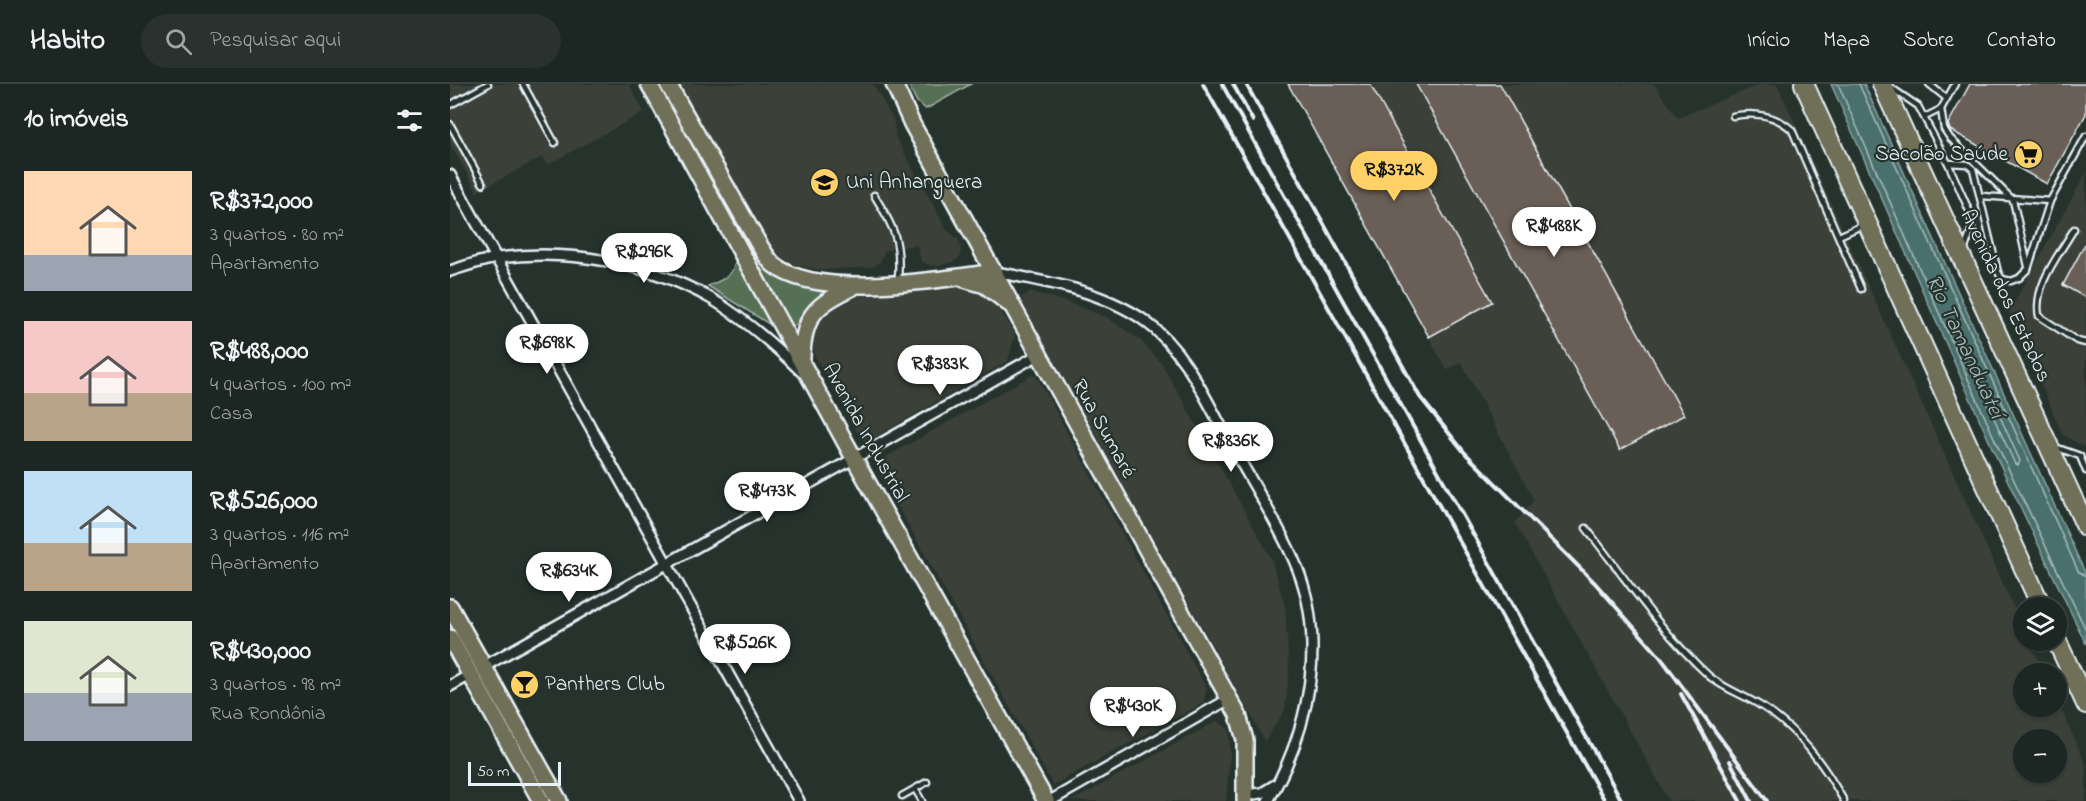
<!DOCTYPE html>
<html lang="pt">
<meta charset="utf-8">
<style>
:root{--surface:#1c2622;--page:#29322f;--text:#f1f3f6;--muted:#a0a5a5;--line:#3a4340;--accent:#ffd166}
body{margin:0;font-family:"Indie Flower",sans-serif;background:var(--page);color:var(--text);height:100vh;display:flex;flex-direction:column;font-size:22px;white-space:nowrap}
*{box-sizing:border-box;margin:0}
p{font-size:20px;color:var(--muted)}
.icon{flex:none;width:33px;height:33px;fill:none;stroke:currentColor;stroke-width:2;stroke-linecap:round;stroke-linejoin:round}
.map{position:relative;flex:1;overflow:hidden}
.panel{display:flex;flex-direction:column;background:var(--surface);width:450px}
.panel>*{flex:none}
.fabs{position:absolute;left:1563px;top:513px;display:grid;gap:12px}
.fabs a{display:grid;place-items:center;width:54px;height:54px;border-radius:50%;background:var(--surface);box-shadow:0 2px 4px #0004,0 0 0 2px var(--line);font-size:30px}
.scale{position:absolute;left:18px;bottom:15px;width:93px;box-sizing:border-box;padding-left:6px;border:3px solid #e8f1f8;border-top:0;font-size:16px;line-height:21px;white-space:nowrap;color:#e8f1f8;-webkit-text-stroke:4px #26332d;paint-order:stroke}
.price{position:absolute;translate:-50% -51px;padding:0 14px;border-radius:21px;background:#fff;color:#222;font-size:20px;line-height:39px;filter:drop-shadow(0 2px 3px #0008)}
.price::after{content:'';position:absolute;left:50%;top:36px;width:18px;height:14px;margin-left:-9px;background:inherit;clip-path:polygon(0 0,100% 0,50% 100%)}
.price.selected{background:var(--accent);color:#111}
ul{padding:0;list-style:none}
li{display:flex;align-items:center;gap:18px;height:150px;padding:0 24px}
li span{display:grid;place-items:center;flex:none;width:168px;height:120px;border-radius:0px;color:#555}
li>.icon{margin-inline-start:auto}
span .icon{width:72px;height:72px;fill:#fffc;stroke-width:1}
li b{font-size:26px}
h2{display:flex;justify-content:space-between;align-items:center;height:72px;padding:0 24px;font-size:26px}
header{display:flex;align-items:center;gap:36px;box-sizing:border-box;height:84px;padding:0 30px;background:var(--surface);border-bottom:2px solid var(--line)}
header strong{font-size:28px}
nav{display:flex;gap:33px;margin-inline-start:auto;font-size:21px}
.search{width:420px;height:54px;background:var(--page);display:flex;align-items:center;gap:15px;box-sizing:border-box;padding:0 21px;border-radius:33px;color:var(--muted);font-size:22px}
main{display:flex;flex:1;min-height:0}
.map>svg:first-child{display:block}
.built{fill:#3a4039;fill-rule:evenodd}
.green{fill:#566f55;stroke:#9fb0a6;stroke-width:1.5}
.water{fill:#4a6f6d;stroke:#89a3a5;stroke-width:1.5}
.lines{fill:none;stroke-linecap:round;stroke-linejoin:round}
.shore{stroke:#a9bdc0;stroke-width:1.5}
.building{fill:#6a5e56;stroke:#e8f1f8;stroke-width:1.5}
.lane-casing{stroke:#e8f1f8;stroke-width:9}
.street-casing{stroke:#e8f1f8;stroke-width:14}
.primary-casing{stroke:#e8f1f8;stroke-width:20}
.highway-casing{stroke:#e8f1f8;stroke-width:22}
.lane{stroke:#26332d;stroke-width:4.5}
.street{stroke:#26332d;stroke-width:9}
.primary{stroke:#706f59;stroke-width:15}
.highway{stroke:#706f59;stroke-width:18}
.rail{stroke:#e8f1f8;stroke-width:4}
.labels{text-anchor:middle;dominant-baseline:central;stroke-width:4.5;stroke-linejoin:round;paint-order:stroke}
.poi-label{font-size:21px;fill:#e8f1f8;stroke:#26332d;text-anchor:start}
.street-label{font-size:21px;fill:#e8f1f8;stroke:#26332d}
.water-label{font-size:22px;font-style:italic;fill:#a9bdc0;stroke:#26332d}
</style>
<header>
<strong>Habito</strong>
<div class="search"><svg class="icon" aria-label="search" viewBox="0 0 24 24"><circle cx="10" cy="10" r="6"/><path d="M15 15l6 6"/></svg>Pesquisar aqui</div>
<nav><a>Início</a><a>Mapa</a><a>Sobre</a><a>Contato</a></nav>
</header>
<main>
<section class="panel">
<h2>10 imóveis<svg class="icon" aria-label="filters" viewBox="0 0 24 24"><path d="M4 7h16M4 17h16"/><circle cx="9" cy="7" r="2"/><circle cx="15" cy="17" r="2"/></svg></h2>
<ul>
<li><span style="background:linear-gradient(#ffd9b3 70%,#9aa5b1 0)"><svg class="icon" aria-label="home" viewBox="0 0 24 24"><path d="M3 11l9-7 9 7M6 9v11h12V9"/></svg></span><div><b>R$372,000</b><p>3 quartos · 80 m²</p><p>Apartamento</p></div></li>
<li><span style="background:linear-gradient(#f6c9c9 60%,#b9a48a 0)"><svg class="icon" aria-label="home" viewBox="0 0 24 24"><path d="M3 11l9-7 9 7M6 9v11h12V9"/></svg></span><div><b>R$488,000</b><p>4 quartos · 100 m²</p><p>Casa</p></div></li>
<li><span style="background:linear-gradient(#bfe0f5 60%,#b9a48a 0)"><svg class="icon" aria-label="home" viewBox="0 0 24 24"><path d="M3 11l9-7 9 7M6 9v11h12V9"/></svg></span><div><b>R$526,000</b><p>3 quartos · 116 m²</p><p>Apartamento</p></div></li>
<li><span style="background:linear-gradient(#dfe7d0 60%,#9aa5b1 0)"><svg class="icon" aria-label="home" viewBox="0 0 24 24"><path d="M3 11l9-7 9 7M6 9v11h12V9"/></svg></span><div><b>R$430,000</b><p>3 quartos · 98 m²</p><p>Rua Rondônia</p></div></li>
</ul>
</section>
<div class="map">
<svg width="1636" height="717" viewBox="0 0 1636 717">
<rect width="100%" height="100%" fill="#26332d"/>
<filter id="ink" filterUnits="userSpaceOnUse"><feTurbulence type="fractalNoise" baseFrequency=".0167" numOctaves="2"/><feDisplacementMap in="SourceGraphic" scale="12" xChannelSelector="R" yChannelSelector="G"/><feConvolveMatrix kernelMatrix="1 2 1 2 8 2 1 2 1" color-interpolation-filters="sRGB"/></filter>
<g filter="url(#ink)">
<!-- built -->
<g class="built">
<path d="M0,0H179L194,28L97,81L92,73L27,108L0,59Z"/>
<path d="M224,0H423L444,37L445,52L497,146L508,155L511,163L510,173L505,177L489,182L479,181L471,177L467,161L435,166L430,178L422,183L372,186L345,181L326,171L318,165Z"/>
<path d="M838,0H1204L1228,34L1311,0H1327L1573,544L1574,556L1579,557L1594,589L1574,590V622H1606L1607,616L1636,681V717H1219L1065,439L1084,416L1011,278L997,286ZM1574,656H1606V688H1574Z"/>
<path d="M1636,89V364L1613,351L1559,228Z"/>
<path d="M506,202L531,210L550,226L565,250L558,277L418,357L411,355L364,270V251L370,236L381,225L410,212Z"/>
<path d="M581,208L617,218L656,233L690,256L712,280L821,474L835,522L839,588L835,626L815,657L573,220L572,213Z"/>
<path d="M582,291L587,293L757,605L753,619L603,701L426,383L427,378Z"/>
<path d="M767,637L779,645L780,671L776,717H622Z"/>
</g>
<!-- green -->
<g class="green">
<path d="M458,0H521L476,25L467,18Z"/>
<path d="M301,162L315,181L332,194L380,209L354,227L346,241L341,242L296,166Z"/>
<path d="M286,174L320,233L319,240L258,202C274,195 283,193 286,174Z"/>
</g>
<!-- water -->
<path class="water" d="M1381,0H1414L1636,491V560L1544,368Z"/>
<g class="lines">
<!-- shore -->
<g class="shore">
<path d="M1388,0L1549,365L1636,546"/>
<path d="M1409,0L1628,487L1636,492"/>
<path d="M1539,316L1543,317L1570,377L1568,381L1565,380L1537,319Z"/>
</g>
</g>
<!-- building -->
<g class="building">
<path d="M838,0H920L1042,218L979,253Z"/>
<path d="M966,0H1050L1234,331L1170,366Z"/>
<path d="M1520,0H1636V30L1597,100L1500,46L1498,40Z"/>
<path d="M1636,158V214L1613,201Z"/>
</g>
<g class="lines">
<defs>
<g id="lane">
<path d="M73,0L105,59"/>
<path d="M1479,0L1496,14"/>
<path d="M1440,3L1468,22L1498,79L1521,131L1522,144L1515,164"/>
<path d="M0,21L38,0"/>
<path d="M1491,25L1494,45L1500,54L1563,116L1578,182"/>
<path d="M1283,32C1304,28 1326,31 1342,46L1411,205"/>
<path d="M1475,33L1491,25L1505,0"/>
<path d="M0,40L33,100"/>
<path d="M1498,79L1517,80L1523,85L1548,188L1552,195L1561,197L1569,194L1578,185L1600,117L1636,52"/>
<path d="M424,111C444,143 451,157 448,195"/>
<path d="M1532,112L1600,117"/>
<path d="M1624,145C1609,171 1583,202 1589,232L1627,257L1636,259"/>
<path d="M1389,152L1413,141"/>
<path d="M1605,363L1630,372L1636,387"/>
<path d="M1136,444C1175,494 1212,549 1259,592C1274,605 1294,611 1311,622C1348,645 1373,679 1394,717"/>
<path d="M465,705L472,717"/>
<path d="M452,712L477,698"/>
</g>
<g id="street">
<path d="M0,91L349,717"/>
<path d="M0,187C16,182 32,176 48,174C119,164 198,179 260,214C294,234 324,261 352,288"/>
<path d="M545,188C595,197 653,207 695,237C736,267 756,316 780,359C801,397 825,434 843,474C879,552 860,646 818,717"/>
<path d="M33,583L588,271"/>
<path d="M0,602L20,591"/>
<path d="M796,711L812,709L825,701"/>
<path d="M600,717L779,615"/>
</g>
<g id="primary">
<path d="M199,0L405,376L596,717"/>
<path d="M218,0L308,159C313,166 317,175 324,181C369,217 491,195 545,188"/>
<path d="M444,0L462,40L788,631L795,656V717"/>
<path d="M514,195L535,201L558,219"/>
<path d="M352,274C353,231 366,221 403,203"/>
<path d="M0,523L109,717"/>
<path d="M0,554L91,717"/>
</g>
<g id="highway">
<path d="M1354,0L1592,524"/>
<path d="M1432,0L1636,443"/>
<path d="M1606,555L1636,620"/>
</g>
</defs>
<!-- lane casing -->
<use href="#lane" class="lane-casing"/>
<!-- street casing -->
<use href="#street" class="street-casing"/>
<!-- primary casing -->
<use href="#primary" class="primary-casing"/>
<!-- highway casing -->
<use href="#highway" class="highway-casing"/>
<!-- lane -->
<use href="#lane" class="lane"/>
<!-- street -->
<use href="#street" class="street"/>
<!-- primary -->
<use href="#primary" class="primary"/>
<!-- highway -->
<use href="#highway" class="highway"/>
<!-- rail -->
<g class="rail">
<path d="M753,0L1155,717"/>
<path d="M772,0L1172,717"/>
<path d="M783,0L803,37"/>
<path d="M796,0L970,313L1015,369L1145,499L1211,574L1317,717"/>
<path d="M1231,610L1290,717"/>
<path d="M1280,677L1301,717"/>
</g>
</g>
</g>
<!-- icons -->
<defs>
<symbol id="supermarket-disc" viewBox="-11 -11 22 22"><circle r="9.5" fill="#ffd166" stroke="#26332d"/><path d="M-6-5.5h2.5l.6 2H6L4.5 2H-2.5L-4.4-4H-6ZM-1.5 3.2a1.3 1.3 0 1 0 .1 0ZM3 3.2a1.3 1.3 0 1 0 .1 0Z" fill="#111"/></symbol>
<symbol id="university-disc" viewBox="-11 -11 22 22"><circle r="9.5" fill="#ffd166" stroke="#26332d"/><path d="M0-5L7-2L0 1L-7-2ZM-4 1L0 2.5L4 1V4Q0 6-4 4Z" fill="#111"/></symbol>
<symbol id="bar-disc" viewBox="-11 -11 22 22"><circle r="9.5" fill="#ffd166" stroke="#26332d"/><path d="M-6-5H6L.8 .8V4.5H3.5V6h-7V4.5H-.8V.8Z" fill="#111"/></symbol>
</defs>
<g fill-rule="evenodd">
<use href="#supermarket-disc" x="1562" y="54" width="33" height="33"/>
<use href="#university-disc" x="358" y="82" width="33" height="33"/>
<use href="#bar-disc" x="58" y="584" width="33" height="33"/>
</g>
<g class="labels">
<!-- poi labels -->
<g class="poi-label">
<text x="1558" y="71" text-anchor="end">Sacolão Saúde</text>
<text x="396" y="99">Uni Anhanguera</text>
<text x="95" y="601">Panthers Club</text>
</g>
<!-- street labels -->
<g class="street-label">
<text transform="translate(1555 212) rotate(65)">Avenida dos Estados</text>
<text transform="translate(653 345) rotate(61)">Rua Sumaré</text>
<text transform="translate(415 349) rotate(61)">Avenida Industrial</text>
</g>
<!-- water labels -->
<g class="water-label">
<text transform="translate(1514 263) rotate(65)">Rio Tamanduateí</text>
</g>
</g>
</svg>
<div class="fabs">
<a><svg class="icon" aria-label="layers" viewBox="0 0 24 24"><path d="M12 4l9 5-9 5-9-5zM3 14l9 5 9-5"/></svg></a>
<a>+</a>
<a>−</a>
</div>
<div class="scale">50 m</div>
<b class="price selected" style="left:944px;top:118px">R$372K</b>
<b class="price" style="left:1104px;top:174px">R$488K</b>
<b class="price" style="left:194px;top:200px">R$296K</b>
<b class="price" style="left:97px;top:291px">R$698K</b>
<b class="price" style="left:490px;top:312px">R$383K</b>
<b class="price" style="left:781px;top:389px">R$836K</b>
<b class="price" style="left:317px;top:439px">R$473K</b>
<b class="price" style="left:119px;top:519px">R$634K</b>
<b class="price" style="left:295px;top:591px">R$526K</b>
<b class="price" style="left:683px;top:654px">R$430K</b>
</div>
</main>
